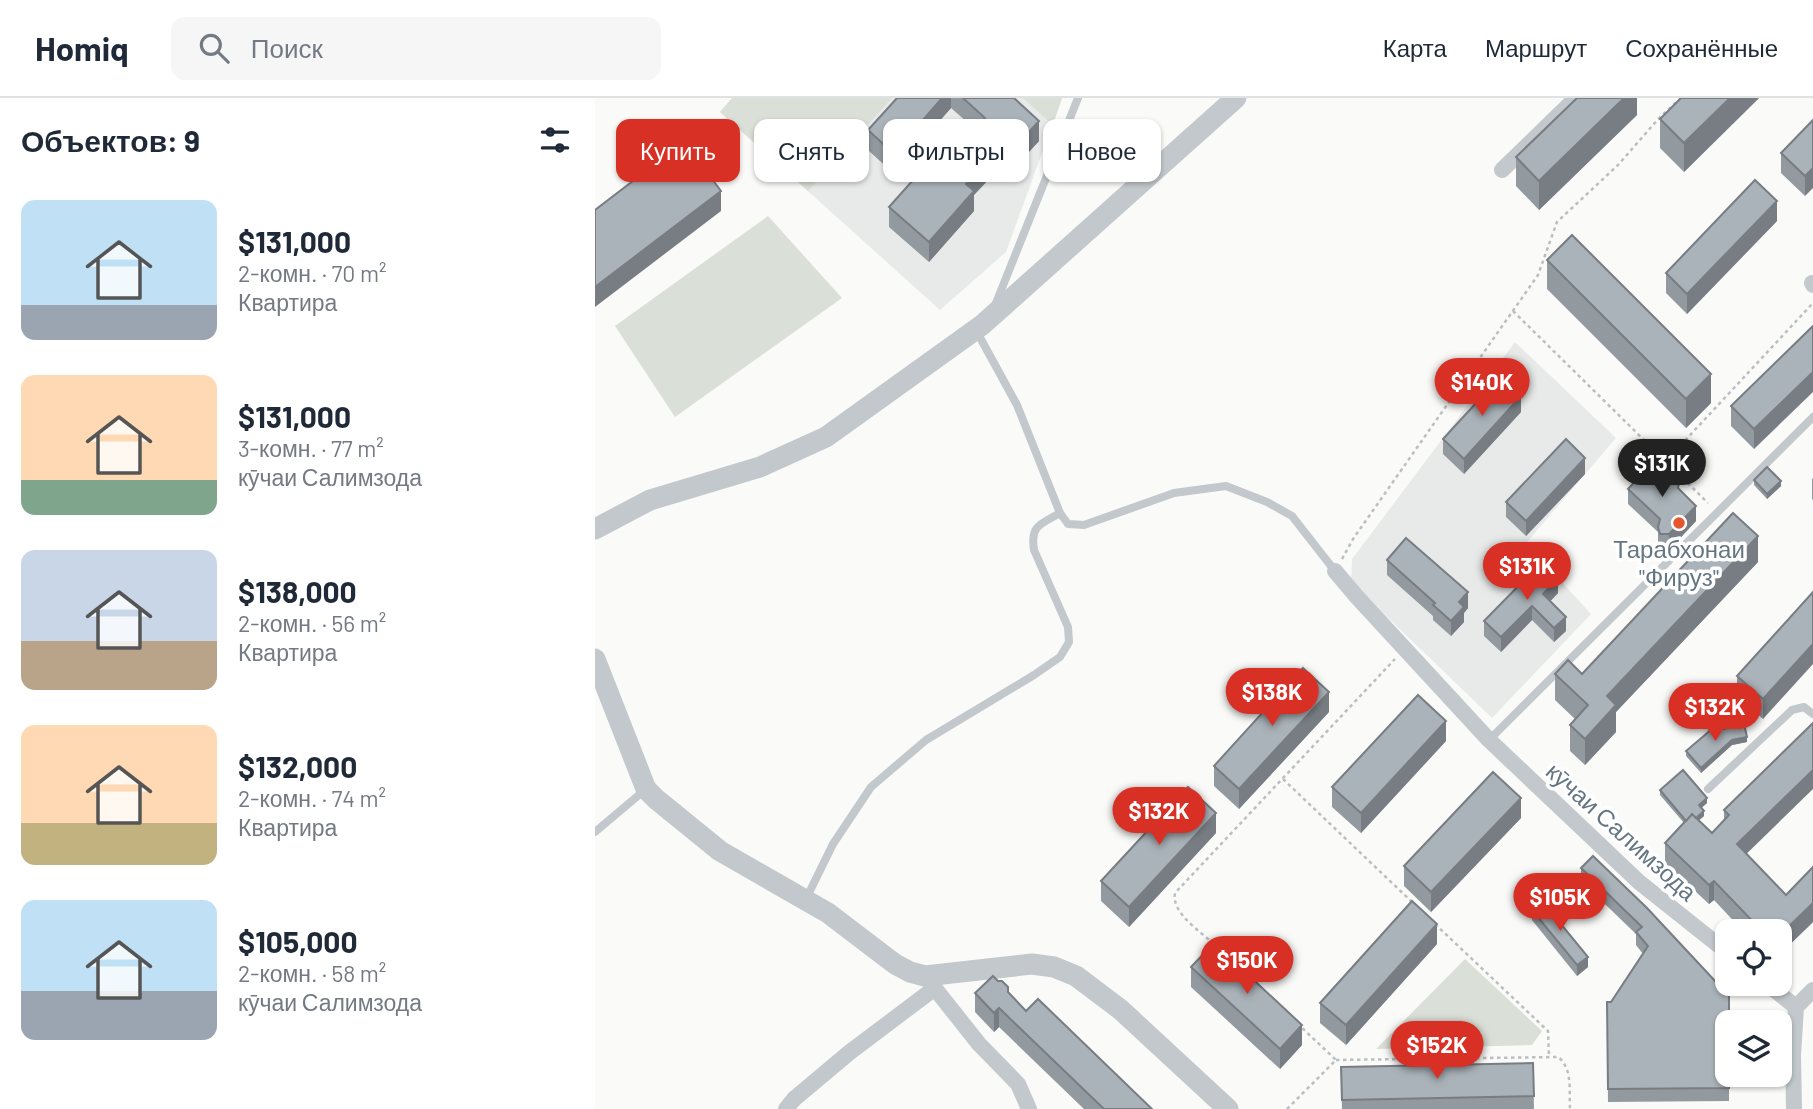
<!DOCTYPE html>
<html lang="ru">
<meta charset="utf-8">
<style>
:root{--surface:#fff;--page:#f6f6f7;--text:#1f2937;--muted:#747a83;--line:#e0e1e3;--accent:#d93025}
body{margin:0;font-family:Barlow,sans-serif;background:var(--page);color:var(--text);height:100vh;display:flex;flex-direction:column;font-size:26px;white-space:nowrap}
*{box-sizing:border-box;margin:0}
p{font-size:23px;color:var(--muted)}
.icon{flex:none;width:38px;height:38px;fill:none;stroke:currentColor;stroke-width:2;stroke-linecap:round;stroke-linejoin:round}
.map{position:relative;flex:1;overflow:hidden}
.drawer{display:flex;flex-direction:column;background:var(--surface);width:595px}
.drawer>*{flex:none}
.top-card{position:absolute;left:21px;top:21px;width:665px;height:63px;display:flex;gap:14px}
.tools{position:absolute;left:1120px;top:821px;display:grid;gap:14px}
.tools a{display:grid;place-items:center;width:77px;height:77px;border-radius:14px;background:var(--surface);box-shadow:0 2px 5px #0004;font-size:35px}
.price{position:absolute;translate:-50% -60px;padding:0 16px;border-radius:24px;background:var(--accent);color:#fff;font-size:23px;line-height:46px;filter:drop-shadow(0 2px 4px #0008)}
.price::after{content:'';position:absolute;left:50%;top:42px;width:21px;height:16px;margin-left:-10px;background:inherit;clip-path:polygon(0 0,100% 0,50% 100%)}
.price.on{background:#222;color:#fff}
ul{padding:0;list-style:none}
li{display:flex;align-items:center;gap:21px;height:175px;padding:0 21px}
li span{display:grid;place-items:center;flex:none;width:196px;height:140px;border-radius:14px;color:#555}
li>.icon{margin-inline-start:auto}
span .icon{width:84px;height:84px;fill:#fffc;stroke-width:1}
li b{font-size:30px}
h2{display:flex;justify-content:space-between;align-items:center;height:84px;padding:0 21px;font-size:30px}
.chip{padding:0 24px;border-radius:14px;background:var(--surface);box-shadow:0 2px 5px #0004;font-size:24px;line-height:63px}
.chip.on{background:var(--accent);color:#fff}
header{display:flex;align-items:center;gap:42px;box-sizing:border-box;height:98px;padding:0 35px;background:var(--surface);border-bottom:2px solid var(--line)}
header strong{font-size:33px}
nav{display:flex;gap:38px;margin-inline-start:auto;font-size:24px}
.search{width:490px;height:63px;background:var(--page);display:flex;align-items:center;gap:18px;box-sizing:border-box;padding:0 24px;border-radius:14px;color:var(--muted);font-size:26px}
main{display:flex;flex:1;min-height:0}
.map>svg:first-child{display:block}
.built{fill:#e8e9e9}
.green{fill:#dadfd7}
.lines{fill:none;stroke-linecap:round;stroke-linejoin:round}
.path{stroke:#bbbfc2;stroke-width:2.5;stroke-dasharray:3.5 3.5;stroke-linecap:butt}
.service{stroke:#c3c8cc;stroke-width:8}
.minor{stroke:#c3c8cc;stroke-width:16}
.tertiary{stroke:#c3c8cc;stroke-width:21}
.wall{fill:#929a9f;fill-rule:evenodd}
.shaded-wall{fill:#777d82}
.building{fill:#aab3b9;stroke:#777d82;stroke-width:2}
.poi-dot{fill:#e4572e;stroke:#fff;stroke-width:2.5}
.labels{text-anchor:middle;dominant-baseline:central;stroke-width:7;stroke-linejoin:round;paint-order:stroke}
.poi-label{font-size:24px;fill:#657683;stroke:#fff}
.street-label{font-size:24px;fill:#657683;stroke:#fff}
</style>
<header>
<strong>Homiq</strong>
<div class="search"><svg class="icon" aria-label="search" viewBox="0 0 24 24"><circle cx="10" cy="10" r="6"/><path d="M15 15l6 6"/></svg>Поиск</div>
<nav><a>Карта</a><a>Маршрут</a><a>Сохранённые</a></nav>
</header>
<main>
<section class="drawer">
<h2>Объектов: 9<svg class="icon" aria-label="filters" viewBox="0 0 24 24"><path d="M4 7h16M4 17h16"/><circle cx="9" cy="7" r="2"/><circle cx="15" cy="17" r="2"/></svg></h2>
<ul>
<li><span style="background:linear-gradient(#bfe0f5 75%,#9aa5b1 0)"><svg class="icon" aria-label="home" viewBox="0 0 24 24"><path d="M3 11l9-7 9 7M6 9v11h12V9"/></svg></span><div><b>$131,000</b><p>2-комн. · 70 m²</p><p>Квартира</p></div></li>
<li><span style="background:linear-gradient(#ffd9b3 75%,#7fa58c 0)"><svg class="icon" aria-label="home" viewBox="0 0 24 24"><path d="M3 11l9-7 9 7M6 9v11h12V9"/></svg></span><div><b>$131,000</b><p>3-комн. · 77 m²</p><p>кӯчаи Салимзода</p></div></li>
<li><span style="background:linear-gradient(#c9d6e8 65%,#b9a48a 0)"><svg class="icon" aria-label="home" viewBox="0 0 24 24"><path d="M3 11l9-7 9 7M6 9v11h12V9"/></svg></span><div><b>$138,000</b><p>2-комн. · 56 m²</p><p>Квартира</p></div></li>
<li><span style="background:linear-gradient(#ffd9b3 70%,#c2b280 0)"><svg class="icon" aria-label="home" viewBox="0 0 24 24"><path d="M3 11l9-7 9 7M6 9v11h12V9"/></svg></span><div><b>$132,000</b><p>2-комн. · 74 m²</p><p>Квартира</p></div></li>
<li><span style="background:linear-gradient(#bfe0f5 65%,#9aa5b1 0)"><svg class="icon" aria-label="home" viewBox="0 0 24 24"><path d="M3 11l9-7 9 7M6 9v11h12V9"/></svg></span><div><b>$105,000</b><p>2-комн. · 58 m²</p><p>кӯчаи Салимзода</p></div></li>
</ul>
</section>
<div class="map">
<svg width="1218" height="1011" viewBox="0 0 1218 1011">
<rect width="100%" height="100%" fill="#fafaf8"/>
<!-- built -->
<g class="built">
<path d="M138,0H467L411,154L345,212L125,14Z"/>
<path d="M920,244L1021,340L931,445L996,516L897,620L756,484L757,461Z"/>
</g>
<!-- green -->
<g class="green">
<path d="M137,0H297L213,93L125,14Z"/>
<path d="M428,0H467L458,27Z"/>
<path d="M173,118L247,200L80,319L20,228Z"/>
<path d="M870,861L947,933L937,947L781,951Z"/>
</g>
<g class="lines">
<!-- path -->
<g class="path">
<path d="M918,213L1113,405"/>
<path d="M1071,363L1218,205"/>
<path d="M747,461L758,441L943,177L962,124L1023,67L1065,19L1086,0"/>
<path d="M688,681L817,804"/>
<path d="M840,826L953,933L954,958"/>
<path d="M619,846C606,834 576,815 580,795L800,561"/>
<path d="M741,962L963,959C978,970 974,994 975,1011"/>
<path d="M692,1011L741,962L705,928"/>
</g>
<!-- service -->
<g class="service">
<path d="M401,205L483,0"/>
<path d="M382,234L422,307L465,415L473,426L489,427L579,395L631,388L672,404L697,418L740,473"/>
<path d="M894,642L1218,319"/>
<path d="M1113,691L1197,612L1209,609L1218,616"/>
<path d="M0,734L51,691"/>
<path d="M211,801L238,746L276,689L331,642L439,577L465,559L474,544L473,529L439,452C435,427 446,426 465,415"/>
</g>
<!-- minor -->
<g class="minor">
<path d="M907,72L981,0"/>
<path d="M1217,185L1218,187"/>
<path d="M740,473L762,499L894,642L1044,784L1132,854"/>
<path d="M334,883L384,946L423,986L434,1011"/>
<path d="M1172,886L1201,909"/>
<path d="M191,1011L199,1001L255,954L340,890"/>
<path d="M1199,1011L1198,957L1201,909L1218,892"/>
</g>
<!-- tertiary -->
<g class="tertiary">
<path d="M0,431L55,402L165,369L231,339L387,227L641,0"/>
<path d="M0,561L51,691L61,701L125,753L233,815L300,866L315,874L330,878L437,866L459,869L481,878L526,912L633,1011"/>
</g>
</g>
<!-- wall -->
<g class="wall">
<path d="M302,0H419L444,43L422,67L408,55L394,70V81L379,97V113L334,164L294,129V109L318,82L304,69L298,75L273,52V32ZM356,10L380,31L372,40L349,55L331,38Z"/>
<path d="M1042,0V17L944,112L921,88V59Z"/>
<path d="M1086,0H1164L1089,74L1065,50V21Z"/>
<path d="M1218,22L1210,98L1186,75V55Z"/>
<path d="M1182,123L1092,216L1071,195V175Z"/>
<path d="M952,162L1116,305L1091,330L952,191Z"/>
<path d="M1218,228L1159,351L1136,328V308Z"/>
<path d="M926,314L869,376L848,356V341Z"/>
<path d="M990,376L931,438L911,419V404Z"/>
<path d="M1218,380V402L1217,401V381Z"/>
<path d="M1159,382L1186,388L1172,401L1159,387Z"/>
<path d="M1033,391L1084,392L1101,423L1074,452L1065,451L1063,444V434L1033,406Z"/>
<path d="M792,462L873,510L869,515V524L856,538L838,522V518L792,477Z"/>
<path d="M1163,464L1021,614V634L990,667L975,653V627L980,621L960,602V576H987Z"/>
<path d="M1218,494L1168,621L1142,598V578Z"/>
<path d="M963,495L955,503L971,533L959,544L937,522L906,554L889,538V523Z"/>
<path d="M734,614L644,711L619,688V668Z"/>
<path d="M1218,625L1151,756L1191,797L1218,769V824L1185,856V833H1148L1119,802L1114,806L1070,765V745L1089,725L1065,697V692L1112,705L1106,710L1109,718L1104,722L1117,735L1129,722V712Z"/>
<path d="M1129,631L1152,644L1137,647L1106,675L1091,658V653Z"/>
<path d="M851,643L766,735L737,709V689Z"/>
<path d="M926,720L836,814L809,788V768Z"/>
<path d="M621,735L534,829L506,803V783Z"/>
<path d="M986,770L1052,810L1134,976V1003L1013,1004L1012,904H1016L1048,856L1041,847V836L986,783Z"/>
<path d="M937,812L993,869L982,878L937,822Z"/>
<path d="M842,846L751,947L725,925V905Z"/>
<path d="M596,869L707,947L685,971L596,889Z"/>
<path d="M413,894L431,913L557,1011H489L404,929L399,934L380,914V895Z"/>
<path d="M938,965L939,1011H747L746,969Z"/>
</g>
<!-- shaded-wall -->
<g class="shaded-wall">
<path d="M347,0H356V10L321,50V30Z"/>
<path d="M1029,0H1042V17L944,112V83Z"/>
<path d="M1135,0H1164L1089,74V45Z"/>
<path d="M444,23V43L422,67V47Z"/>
<path d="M408,35V55L394,70V81L379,97V113L334,164V144L371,86L389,56Z"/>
<path d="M304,49V69L298,75V55Z"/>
<path d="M1218,70V90L1210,98V78Z"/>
<path d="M126,93V113L0,209V189Z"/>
<path d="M1182,103V123L1092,216V196Z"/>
<path d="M1218,274V294L1159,351V331Z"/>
<path d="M1116,276V305L1091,330V301Z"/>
<path d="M926,298V314L869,376V361Z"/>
<path d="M990,360V376L931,438V423Z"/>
<path d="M1186,383V388L1172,401V396Z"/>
<path d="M1101,408V423L1074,452V436Z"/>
<path d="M1163,438V464L1021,614V634L990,667V641L1012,598Z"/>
<path d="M963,480V495L948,511V496Z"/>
<path d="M873,494V510L869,515V524L856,538V523L864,504Z"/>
<path d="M937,508V522L906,554V539Z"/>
<path d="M971,519V533L959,544V530Z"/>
<path d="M1218,546V566L1168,621V601Z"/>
<path d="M734,594V614L644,711V691Z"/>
<path d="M851,623V643L766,735V715Z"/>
<path d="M1152,639V644L1137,647L1106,675V670L1137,642Z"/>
<path d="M1218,672V691L1142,765V746Z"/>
<path d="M926,700V720L836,814V794Z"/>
<path d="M1112,700V705L1104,712V707Z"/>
<path d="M1109,713V718L1094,731V726Z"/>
<path d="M621,715V735L534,829V809Z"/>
<path d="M1119,783V802L1114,806V787Z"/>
<path d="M1218,805V824L1185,856V837Z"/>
<path d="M842,826V846L751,947V927Z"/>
<path d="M993,859V869L982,878V867Z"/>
<path d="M404,910V929L399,934V915Z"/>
<path d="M707,927V947L685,971V951Z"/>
</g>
<!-- building -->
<g class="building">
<path d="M302,0H347L321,30L349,55L366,35L372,40L390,20L368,0H419L444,23L422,47L408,35L389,56L394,61L371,86L379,93L334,144L294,109L328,71L304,49L298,55L273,32Z"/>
<path d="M982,0H1029L944,83L921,59Z"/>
<path d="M1086,0H1135L1089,45L1065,21Z"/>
<path d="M1218,22V70L1210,78L1186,55Z"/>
<path d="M89,44L126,93L0,189V112Z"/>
<path d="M1160,82L1182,103L1092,196L1071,175Z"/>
<path d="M977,137L1116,276L1091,301L952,162Z"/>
<path d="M1218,228V274L1159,331L1136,308Z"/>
<path d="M905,279L926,298L869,361L848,341Z"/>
<path d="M971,341L990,360L931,423L911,404Z"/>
<path d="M1056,366L1073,381L1081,382L1084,385L1083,390L1101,408L1074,436H1065L1063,429L1065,421L1033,391Z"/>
<path d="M1172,369L1186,383L1172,396L1159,382Z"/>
<path d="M1138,415L1163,438L1012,598L1021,607L990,641L975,627L993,607L960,576L973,562L987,576Z"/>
<path d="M811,440L873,494L864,504L869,509L856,523L838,507L840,505L792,462Z"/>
<path d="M947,464L963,480L948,496L971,519L959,530L937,508L906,539L889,523Z"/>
<path d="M1218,494V546L1168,601L1142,578Z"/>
<path d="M708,570L734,594L644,691L619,668Z"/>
<path d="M823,597L851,623L766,715L737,689Z"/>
<path d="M1124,625L1129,631L1149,626L1152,639L1137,642L1106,670L1091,653Z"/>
<path d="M1218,625V672L1142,746L1191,797L1218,769V805L1185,837V833H1167L1119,783L1114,787L1070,745L1097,716L1117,735L1134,717L1129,712Z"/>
<path d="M1088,672L1112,700L1104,707L1109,713L1101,720L1097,716L1091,723L1065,692Z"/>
<path d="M898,674L926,700L836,794L809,768Z"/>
<path d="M593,689L621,715L534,809L506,783Z"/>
<path d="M998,758L1052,810L1134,898V924H1132V976H1134V990L1013,991L1012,904H1016L1053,848L1041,834L1047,829L986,770Z"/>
<path d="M817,803L842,826L751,927L725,905Z"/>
<path d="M947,803L993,859L982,867L937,812Z"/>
<path d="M619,845L707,927L685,951L596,869Z"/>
<path d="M398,878L403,883H407L413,889V894L431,913L443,901L557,1011H509L404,910L399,915L380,895Z"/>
<path d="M938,965L939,998L747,1002L746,969Z"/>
</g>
<!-- markers -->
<circle class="poi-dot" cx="1084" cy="425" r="7"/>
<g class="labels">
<!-- poi labels -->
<g class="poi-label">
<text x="1084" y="450">Тарабхонаи<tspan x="1084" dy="28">"Фируз"</tspan></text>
</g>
<!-- street labels -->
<g class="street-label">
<text transform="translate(1027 733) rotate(42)">кӯчаи Салимзода</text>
</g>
</g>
</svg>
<div class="tools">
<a><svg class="icon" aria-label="locate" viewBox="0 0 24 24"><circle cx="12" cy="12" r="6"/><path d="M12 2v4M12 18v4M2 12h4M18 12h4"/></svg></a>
<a><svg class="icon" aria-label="layers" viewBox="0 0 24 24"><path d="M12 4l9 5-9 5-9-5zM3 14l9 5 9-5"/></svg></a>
</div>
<b class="price" style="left:887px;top:320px">$140K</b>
<b class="price on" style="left:1067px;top:401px">$131K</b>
<b class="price" style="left:932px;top:504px">$131K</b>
<b class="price" style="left:677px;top:630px">$138K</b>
<b class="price" style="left:1120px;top:645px">$132K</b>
<b class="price" style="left:564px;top:749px">$132K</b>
<b class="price" style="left:965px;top:835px">$105K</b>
<b class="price" style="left:652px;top:898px">$150K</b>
<b class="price" style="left:842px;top:983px">$152K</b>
<div class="top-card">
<a class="chip on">Купить</a>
<a class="chip">Снять</a>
<a class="chip">Фильтры</a>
<a class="chip">Новое</a>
</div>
</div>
</main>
